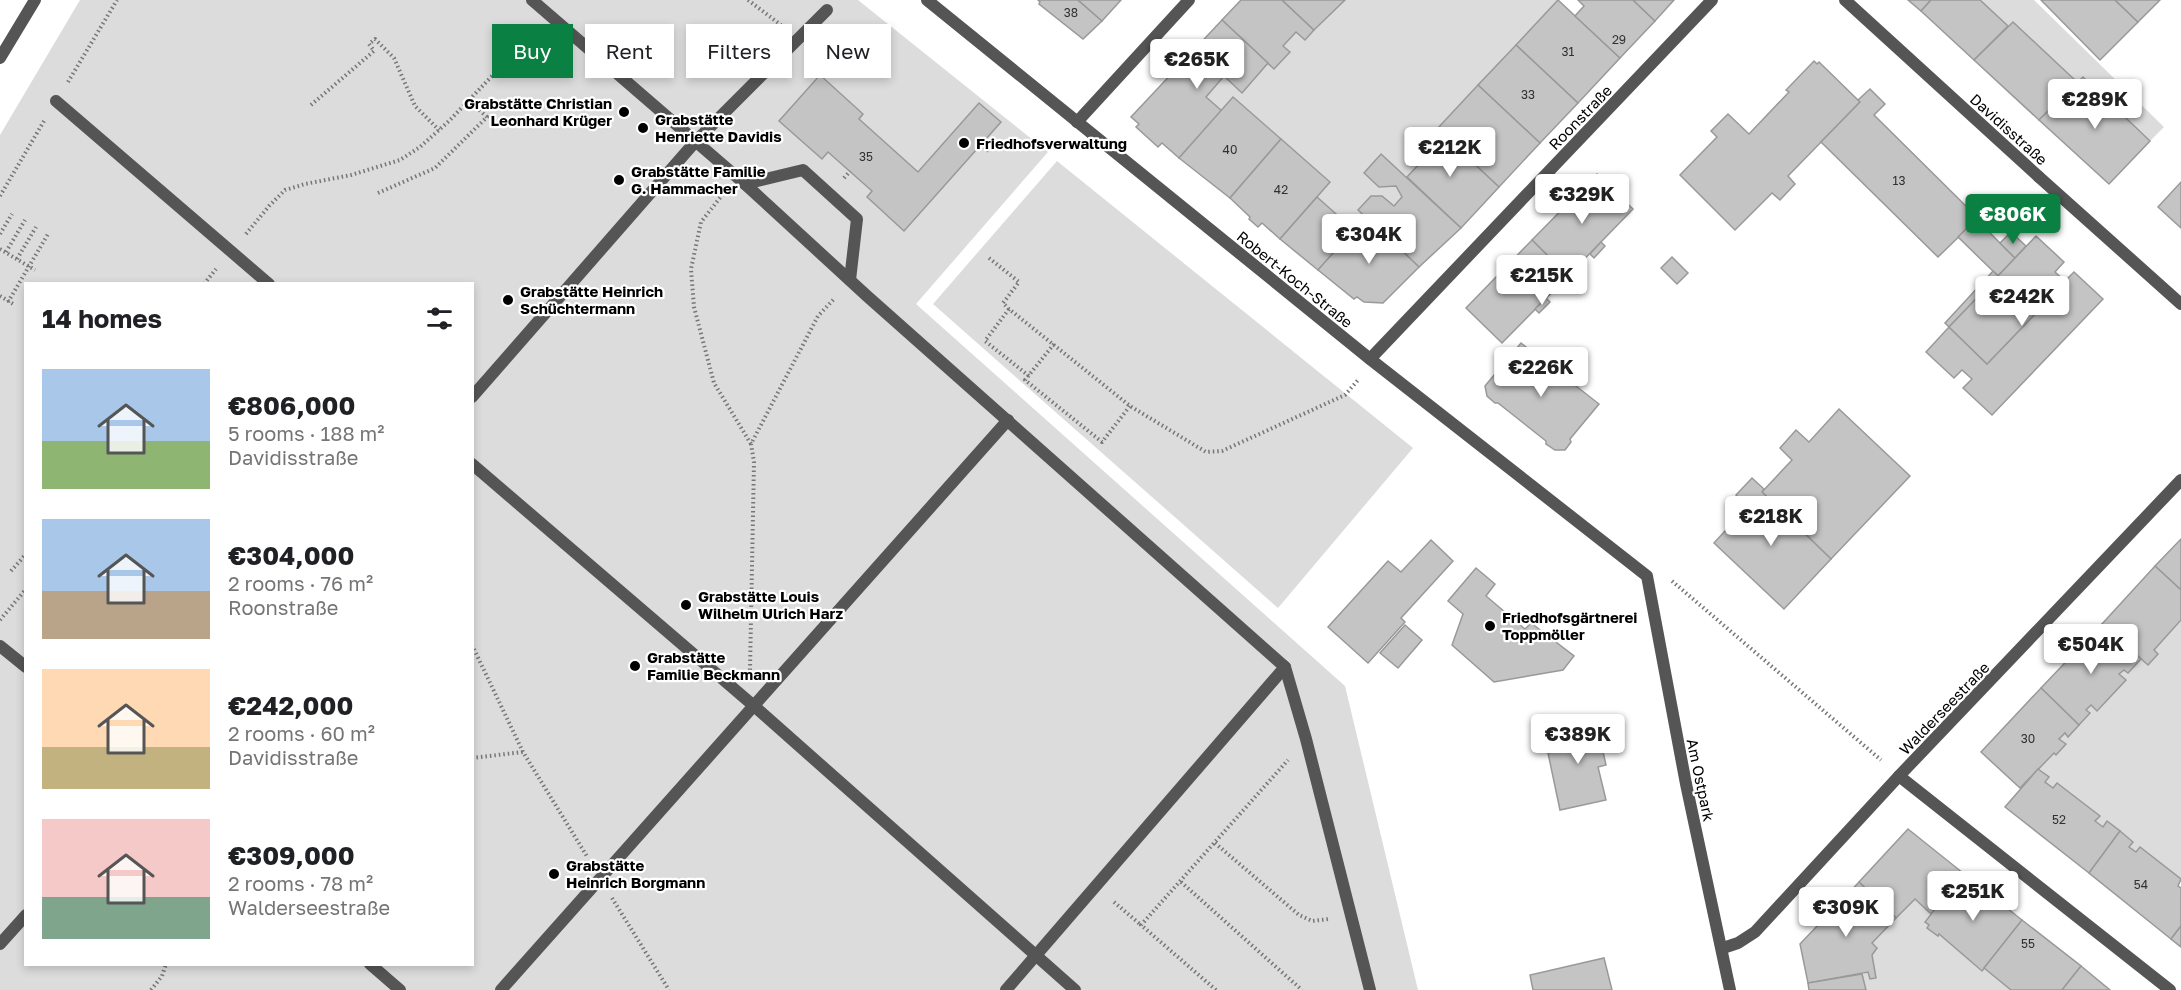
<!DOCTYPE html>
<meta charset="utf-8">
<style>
:root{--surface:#fff;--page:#f6f6f6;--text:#202124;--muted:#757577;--accent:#0b8043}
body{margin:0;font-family:"Golos Text",sans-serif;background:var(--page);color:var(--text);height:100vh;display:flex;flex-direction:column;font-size:22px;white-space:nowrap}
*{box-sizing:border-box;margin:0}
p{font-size:20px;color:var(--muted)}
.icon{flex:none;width:33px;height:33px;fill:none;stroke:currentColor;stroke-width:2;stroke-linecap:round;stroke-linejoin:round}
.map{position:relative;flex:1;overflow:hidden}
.side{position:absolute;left:24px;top:282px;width:450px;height:684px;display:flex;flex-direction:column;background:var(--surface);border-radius:0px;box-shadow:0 3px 9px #0003}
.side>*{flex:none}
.banner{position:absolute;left:492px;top:24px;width:570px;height:54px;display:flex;gap:12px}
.price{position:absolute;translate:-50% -51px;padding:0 14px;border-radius:6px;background:#fff;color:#222;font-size:20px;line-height:39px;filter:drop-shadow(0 2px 3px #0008)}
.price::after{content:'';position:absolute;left:50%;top:36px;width:18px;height:14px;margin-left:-9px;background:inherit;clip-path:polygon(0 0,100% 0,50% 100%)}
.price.on{background:var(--accent);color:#fff}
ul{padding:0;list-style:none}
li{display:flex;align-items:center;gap:18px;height:150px;padding:0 18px}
li span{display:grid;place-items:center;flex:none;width:168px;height:120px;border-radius:0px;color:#555}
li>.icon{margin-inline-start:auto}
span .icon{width:72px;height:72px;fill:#fffc;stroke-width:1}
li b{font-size:26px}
h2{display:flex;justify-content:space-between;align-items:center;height:72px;padding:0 18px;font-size:26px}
.tag{padding:0 21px;border-radius:0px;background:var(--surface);box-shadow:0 3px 9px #0003;font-size:21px;line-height:54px}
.tag.on{background:var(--accent);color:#fff}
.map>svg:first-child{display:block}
.green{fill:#dcdcdc;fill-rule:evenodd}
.building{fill:#c4c4c4;stroke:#999;stroke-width:1.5}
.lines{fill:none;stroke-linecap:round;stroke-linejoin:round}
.path{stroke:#777;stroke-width:4;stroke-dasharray:1.5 3;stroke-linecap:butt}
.service{stroke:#555;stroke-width:12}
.minor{stroke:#555;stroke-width:12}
.tertiary{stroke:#555;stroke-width:12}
.poi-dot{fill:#000;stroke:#fff;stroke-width:2}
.labels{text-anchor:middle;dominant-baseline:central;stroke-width:4.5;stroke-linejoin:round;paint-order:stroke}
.number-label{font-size:12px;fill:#313131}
.poi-label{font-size:15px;font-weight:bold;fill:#000;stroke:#fff;text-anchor:start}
.street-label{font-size:15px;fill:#000;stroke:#fff}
</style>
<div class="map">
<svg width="2181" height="990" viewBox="0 0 2181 990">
<rect width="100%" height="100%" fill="#fff"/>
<!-- green -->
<g class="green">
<path d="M80,0H858L1048,152L916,304L1345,686L1418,990H0V135ZM26,284H472V964H26Z"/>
<path d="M1345,0H1558L1428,138L1407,150L1420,163L1407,177L1380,154L1364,174L1379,187L1396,186L1402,197L1394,206L1382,196H1371L1358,209L1366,216L1354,230L1317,197L1330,181L1234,98L1222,111L1206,97L1224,76L1242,92L1268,63L1274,69L1290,53L1283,46L1296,32L1305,40Z"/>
<path d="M1980,0H2034L2164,127L2150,141L2083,77L2077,82L2013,22L2008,26Z"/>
<path d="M1057,161L1413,448L1278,608L933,304Z"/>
<path d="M2181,620V879L2140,848L2136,852L2129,847L2132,841L2107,822L2103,827L2095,821L2099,816L2057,783L2053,788L2045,782L2048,777L2038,769L2054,753L2065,744L2059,739L2065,733L2069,736L2090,714L2086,710L2091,705L2097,710L2126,680L2119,674L2124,670L2128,673L2141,659L2148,665L2158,654L2154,650Z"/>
<path d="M1915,899L1931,914L1925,921L1929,925L1928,928L1937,936L1939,934L1981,971L1984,968L2011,990H1866L1862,974L1868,972L1872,955L1877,948L1872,943Z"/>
</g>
<!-- building -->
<g class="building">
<path d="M1038,0H1078L1102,21L1083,39L1039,4L1040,2Z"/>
<path d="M1078,0H1121L1102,21Z"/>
<path d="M1241,0H1282L1314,30L1305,40L1296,32L1283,46L1290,52L1274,69L1222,20Z"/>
<path d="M1282,0H1345L1314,30Z"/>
<path d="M1558,0L1620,58L1578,103L1516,45Z"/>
<path d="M1578,0H1633L1655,21L1620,58L1575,16L1584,6Z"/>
<path d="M1633,0H1674L1655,21Z"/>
<path d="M1908,0H1931L1921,11Z"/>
<path d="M1931,0H1980L2008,26L1974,60L1921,11Z"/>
<path d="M2041,0H2115L2138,22L2100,60Z"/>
<path d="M2115,0H2160L2138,22Z"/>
<path d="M1222,20L1268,63L1242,93L1224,76L1206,97L1222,111L1179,158L1162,143L1158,147L1136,127L1139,124L1131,117Z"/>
<path d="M2013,22L2077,82L2039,120L1974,60Z"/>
<path d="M1516,45L1578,103L1540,143L1478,85Z"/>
<path d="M1814,61L1817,64L1819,62L1860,102L1788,176L1795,184L1780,200L1772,193L1735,230L1680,175L1717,137L1711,131L1728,114L1749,134L1789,92L1786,90Z"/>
<path d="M820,75L863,114L859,119L918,172L979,103L1001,122L904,231L867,197L872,191L828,152L822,159L779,121Z"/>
<path d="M2083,77L2150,141L2109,184L2039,120Z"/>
<path d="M1478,85L1540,143L1499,187L1437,129Z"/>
<path d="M1870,89L1885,104L1874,115L1978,218L1938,257L1821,142L1860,102L1858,100Z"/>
<path d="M1233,97L1281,139L1230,198L1179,158Z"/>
<path d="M1437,129L1499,187L1461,228L1407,177L1420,163L1407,150L1423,133L1428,138Z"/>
<path d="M1281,139L1330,182L1280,239L1262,223L1258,227L1249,219L1250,217L1230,198Z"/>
<path d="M1381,154L1461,228L1419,267L1358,210L1371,196H1382L1394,206L1402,197L1396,186L1379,187L1364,173Z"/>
<path d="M1597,174L1633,209L1568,276L1532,240Z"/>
<path d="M2181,182V228L2158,207Z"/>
<path d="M1317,197L1354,230L1318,270L1280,239Z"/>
<path d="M1366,216L1419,267L1383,303L1364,302L1357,297L1354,299L1318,270Z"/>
<path d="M1976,219L2015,258L1998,276L1958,237Z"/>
<path d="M2011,232L2026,246L2015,258L2000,243Z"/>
<path d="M2036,236L2064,262L2055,272L2065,281L2074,272L2103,299L1992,415L1963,388L1972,379L1962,370L1954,378L1926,352L1949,327L1987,364L2036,313L1998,276Z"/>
<path d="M1532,240L1568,276L1502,343L1466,308Z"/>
<path d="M1601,242L1605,246L1594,258L1590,254Z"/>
<path d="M1672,257L1688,273L1677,284L1661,268Z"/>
<path d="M1993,271L1998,276L1949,327L1945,323Z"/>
<path d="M1998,276L2036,313L1987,364L1949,327Z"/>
<path d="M1546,298L1550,302L1539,313L1535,309Z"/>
<path d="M1521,343L1599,404L1570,439L1571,442L1565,450H1555L1546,444V441L1498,403H1495L1487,396L1485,386Z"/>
<path d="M1839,409L1910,476L1831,559L1762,492L1792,460L1780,448L1796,430L1809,442Z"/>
<path d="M1752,478L1764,489L1762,492L1831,559L1784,609L1714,543L1748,506L1736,495Z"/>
<path d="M2181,539V590L2155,566Z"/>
<path d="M1431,540L1453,561L1401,618L1405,622L1368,663L1328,627L1388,561L1401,572Z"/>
<path d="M2155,566L2181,590V620L2154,650L2158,654L2148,665L2102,624Z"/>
<path d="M1476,568L1495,584L1486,596L1525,629L1531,623L1574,656L1563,670L1494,682L1452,645L1463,614L1448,601Z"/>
<path d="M2102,624L2141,659L2128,673L2124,670L2119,674L2126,680L2097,711L2091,705L2086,710L2090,713L2079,725L2041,688Z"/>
<path d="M1405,625L1422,640L1398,668L1380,653Z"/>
<path d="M2041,688L2079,725L2068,737L2065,733L2059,739L2066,744L2056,755L2054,753L2020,788L1981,752Z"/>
<path d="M1596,720L1606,765L1598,767L1606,800L1560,810L1548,753L1557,751L1552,730Z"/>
<path d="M2038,769L2049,777L2045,782L2053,788L2057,783L2100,816L2095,821L2103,827L2107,821L2120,831L2089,873L2005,807Z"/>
<path d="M1908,829L1963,873L1931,914L1915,899L1896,918L1859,882Z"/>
<path d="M2120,831L2133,842L2129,847L2136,852L2140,847L2181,879L2178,886L2181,888V926L2171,939L2089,873Z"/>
<path d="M1963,873L2022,920L1982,971L1939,934L1938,936L1927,928L1929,925L1925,922Z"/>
<path d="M1859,882L1896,918L1872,943L1877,948L1872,955L1876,978L1870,979L1868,972L1808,983L1800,944Z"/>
<path d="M2022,920L2081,966L2062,990H2011L1984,968Z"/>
<path d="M2181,926V947L2171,939Z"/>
<path d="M1604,958L1612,990H1533L1530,975Z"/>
<path d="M2081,966L2110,990H2062Z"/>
<path d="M1862,974L1866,990H1809L1808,983Z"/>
</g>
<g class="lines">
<!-- path -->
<g class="path">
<path d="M748,0L781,25"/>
<path d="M68,82L117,0"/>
<path d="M311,105L374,51L369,44L375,39L394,58L415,106L439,130"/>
<path d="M981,144L991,153"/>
<path d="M844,178L850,171"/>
<path d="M378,193L435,168L487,117L469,101"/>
<path d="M723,194L701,222L691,269L694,307L714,383L751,444"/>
<path d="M0,196L44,121"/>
<path d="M0,234L12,214"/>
<path d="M246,234L269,206L285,190L305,184L351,175L400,160L420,147L450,120L535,31"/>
<path d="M0,249L35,270"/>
<path d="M6,252L25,220"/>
<path d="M989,258L1019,282L1003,303L1009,309L1130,406L1206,452L1222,451L1345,395L1358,380"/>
<path d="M17,259L36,227"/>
<path d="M130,284L132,280"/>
<path d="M204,284L216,269"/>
<path d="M0,296L15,305"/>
<path d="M8,302L48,234"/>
<path d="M1009,309L985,341L1029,376"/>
<path d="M1054,344L1025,380L1102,442L1130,406"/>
<path d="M11,571L26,554"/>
<path d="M1672,581L1881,760"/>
<path d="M0,620L26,589"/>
<path d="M472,645L523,752L588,858"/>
<path d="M750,670L754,462L751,444L818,316L834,299"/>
<path d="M472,758L523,752"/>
<path d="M1215,843L1299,915L1312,921L1329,919"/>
<path d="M1181,882L1302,990"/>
<path d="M612,898L669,990"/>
<path d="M1114,902L1141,925"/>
<path d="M151,990L162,976L166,964"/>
<path d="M1216,990L1141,925L1288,760"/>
</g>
<!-- service -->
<g class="service">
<path d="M532,0L745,184L867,296L1285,667L1306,739L1370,990"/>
<path d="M56,101L269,284"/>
<path d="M2039,177L2181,304"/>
<path d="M745,184L803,170L857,219L850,280"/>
<path d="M472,397L695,142L827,10"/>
<path d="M472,464L754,706L1075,990"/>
<path d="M0,646L26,667"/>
<path d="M0,944L26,915"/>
<path d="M370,964L400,990"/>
<path d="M501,990L1008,420"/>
<path d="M1006,990L1285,667"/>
</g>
<!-- minor -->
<g class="minor">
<path d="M927,0L1370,359L1647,576L1686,784L1730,990"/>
<path d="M1845,0L2039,177"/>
<path d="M1077,122L1189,0"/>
<path d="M1370,359L1712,0"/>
<path d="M1899,776L2170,990"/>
<path d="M1723,948L1738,943L1755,932L1899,776L2181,480"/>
</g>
<!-- tertiary -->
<path class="tertiary" d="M0,58L35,0"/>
</g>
<!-- markers -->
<g class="poi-dot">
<circle cx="624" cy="112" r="6"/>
<circle cx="643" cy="128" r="6"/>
<circle cx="964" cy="143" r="6"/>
<circle cx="619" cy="180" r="6"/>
<circle cx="508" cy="300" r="6"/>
<circle cx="686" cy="605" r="6"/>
<circle cx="1490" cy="626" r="6"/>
<circle cx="635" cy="666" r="6"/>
<circle cx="554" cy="874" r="6"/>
</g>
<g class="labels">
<!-- number labels -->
<g class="number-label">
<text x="1071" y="12">38</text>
<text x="1619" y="39">29</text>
<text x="1568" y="51">31</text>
<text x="1528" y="94">33</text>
<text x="1230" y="149">40</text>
<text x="866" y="156">35</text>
<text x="1899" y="180">13</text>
<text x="1281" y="189">42</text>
<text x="2028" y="738">30</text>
<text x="2059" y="819">52</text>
<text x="2141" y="884">54</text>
<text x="2028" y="943">55</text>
</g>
<!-- poi labels -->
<g class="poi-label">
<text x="612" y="103" text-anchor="end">Grabstätte Christian<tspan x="612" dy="17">Leonhard Krüger</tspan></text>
<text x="655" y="119">Grabstätte<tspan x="655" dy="17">Henriette Davidis</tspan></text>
<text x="976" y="143">Friedhofsverwaltung</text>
<text x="631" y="171">Grabstätte Familie<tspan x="631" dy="17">G. Hammacher</tspan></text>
<text x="520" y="291">Grabstätte Heinrich<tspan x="520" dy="17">Schüchtermann</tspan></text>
<text x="698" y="596">Grabstätte Louis<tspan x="698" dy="17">Wilhelm Ulrich Harz</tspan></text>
<text x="1502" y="617">Friedhofsgärtnerei<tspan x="1502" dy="17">Toppmöller</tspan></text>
<text x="647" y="657">Grabstätte<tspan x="647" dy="17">Familie Beckmann</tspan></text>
<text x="566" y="865">Grabstätte<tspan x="566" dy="17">Heinrich Borgmann</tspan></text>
</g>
<!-- street labels -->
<g class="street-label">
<text transform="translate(1580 117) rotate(-46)">Roonstraße</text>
<text transform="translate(2009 129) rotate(42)">Davidisstraße</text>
<text transform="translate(1295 279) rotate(39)">Robert-Koch-Straße</text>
<text transform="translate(1944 708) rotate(-46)">Walderseestraße</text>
<text transform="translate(1701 780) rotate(78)">Am Ostpark</text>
</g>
</g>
</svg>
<b class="price" style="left:1197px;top:90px">€265K</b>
<b class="price" style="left:2095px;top:130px">€289K</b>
<b class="price" style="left:1450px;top:178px">€212K</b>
<b class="price" style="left:1582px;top:225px">€329K</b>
<b class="price on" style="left:2013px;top:245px">€806K</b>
<b class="price" style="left:1369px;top:265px">€304K</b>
<b class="price" style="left:1542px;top:306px">€215K</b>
<b class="price" style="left:2022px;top:327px">€242K</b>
<b class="price" style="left:1541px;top:398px">€226K</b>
<b class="price" style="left:1771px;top:547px">€218K</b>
<b class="price" style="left:2091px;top:675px">€504K</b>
<b class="price" style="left:1578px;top:765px">€389K</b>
<b class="price" style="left:1973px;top:922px">€251K</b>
<b class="price" style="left:1846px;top:938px">€309K</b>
<div class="banner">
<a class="tag on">Buy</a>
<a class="tag">Rent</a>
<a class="tag">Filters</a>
<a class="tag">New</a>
</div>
<section class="side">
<h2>14 homes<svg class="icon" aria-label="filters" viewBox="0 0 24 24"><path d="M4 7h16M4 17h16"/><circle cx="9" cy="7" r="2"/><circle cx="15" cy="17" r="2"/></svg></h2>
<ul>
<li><span style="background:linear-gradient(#a9c7e8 60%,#8fb573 0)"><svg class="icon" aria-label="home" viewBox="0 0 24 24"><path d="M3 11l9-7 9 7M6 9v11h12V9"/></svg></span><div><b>€806,000</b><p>5 rooms · 188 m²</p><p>Davidisstraße</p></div></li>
<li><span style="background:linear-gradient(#a9c7e8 60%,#b9a48a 0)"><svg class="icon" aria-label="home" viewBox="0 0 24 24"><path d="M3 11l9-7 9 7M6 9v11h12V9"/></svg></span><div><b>€304,000</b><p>2 rooms · 76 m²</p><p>Roonstraße</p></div></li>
<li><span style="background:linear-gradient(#ffd9b3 65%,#c2b280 0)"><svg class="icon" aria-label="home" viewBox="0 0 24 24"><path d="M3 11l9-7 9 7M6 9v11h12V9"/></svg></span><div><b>€242,000</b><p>2 rooms · 60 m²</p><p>Davidisstraße</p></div></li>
<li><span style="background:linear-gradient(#f6c9c9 65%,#7fa58c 0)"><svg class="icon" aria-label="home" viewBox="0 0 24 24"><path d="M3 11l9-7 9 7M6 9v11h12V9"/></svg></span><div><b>€309,000</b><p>2 rooms · 78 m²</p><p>Walderseestraße</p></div></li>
</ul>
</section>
</div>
